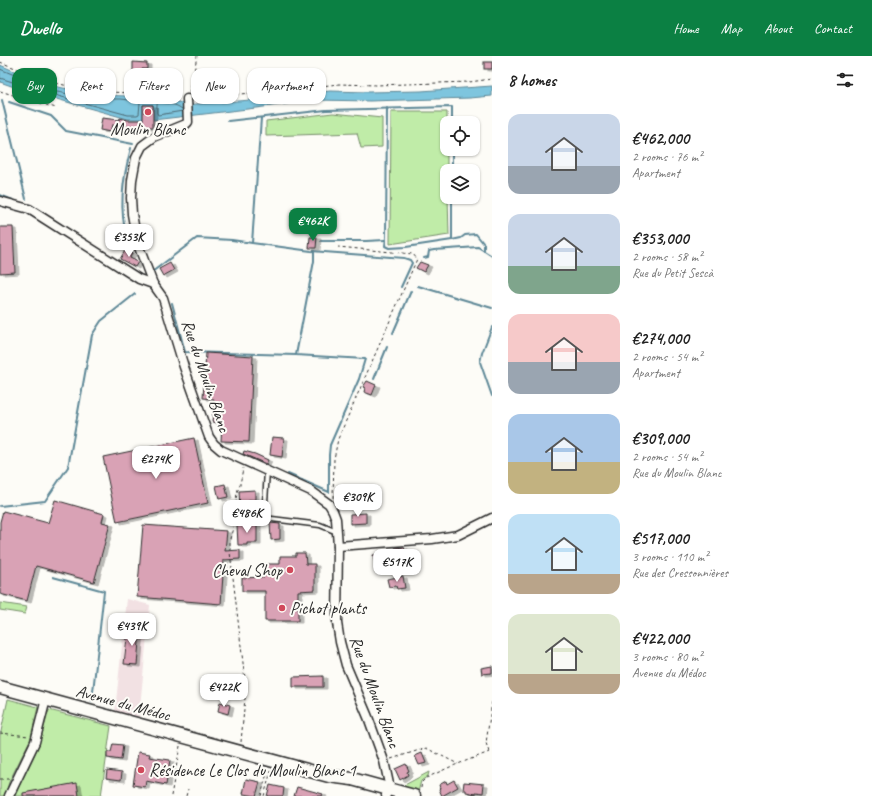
<!DOCTYPE html>
<meta charset="utf-8">
<style>
:root{--surface:#fff;--page:#f2f2f2;--text:#222;--muted:#767676;--accent:#0b8043}
body{margin:0;font-family:Caveat,sans-serif;background:var(--page);color:var(--text);height:100vh;display:flex;flex-direction:column;font-size:15px;white-space:nowrap}
*{box-sizing:border-box;margin:0}
p{font-size:13px;color:var(--muted)}
.icon{flex:none;width:22px;height:22px;fill:none;stroke:currentColor;stroke-width:2;stroke-linecap:round;stroke-linejoin:round}
.map{position:relative;flex:1;overflow:hidden}
.details{display:flex;flex-direction:column;background:var(--surface);width:380px}
.details>*{flex:none}
.hud{position:absolute;left:12px;top:12px;width:380px;height:36px;display:flex;gap:8px}
.controls{position:absolute;left:440px;top:60px;display:grid;gap:8px}
.controls a{display:grid;place-items:center;width:40px;height:40px;border-radius:8px;background:var(--surface);box-shadow:0 1px 3px #0004;font-size:20px}
.price{position:absolute;translate:-50% -34px;padding:0 9px;border-radius:8px;background:#fff;color:#222;font-size:13px;line-height:26px;filter:drop-shadow(0 1px 2px #0008)}
.price::after{content:'';position:absolute;left:50%;top:24px;width:12px;height:9px;margin-left:-6px;background:inherit;clip-path:polygon(0 0,100% 0,50% 100%)}
.price.active{background:var(--accent);color:#fff}
ul{padding:0;list-style:none}
li{display:flex;align-items:center;gap:12px;height:100px;padding:0 16px}
li span{display:grid;place-items:center;flex:none;width:112px;height:80px;border-radius:12px;color:#555}
li>.icon{margin-inline-start:auto}
span .icon{width:48px;height:48px;fill:#fffc;stroke-width:1}
li b{font-size:17px}
h2{display:flex;justify-content:space-between;align-items:center;height:48px;padding:0 16px;font-size:17px}
.pill{padding:0 14px;border-radius:12px;background:var(--surface);box-shadow:0 1px 3px #0004;font-size:14px;line-height:36px}
.pill.active{background:var(--accent);color:#fff}
header{display:flex;align-items:center;gap:24px;box-sizing:border-box;height:56px;padding:0 20px;background:var(--accent);color:#fff}
header strong{font-size:19px}
nav{display:flex;gap:22px;margin-inline-start:auto;font-size:14px}
main{display:flex;flex:1;min-height:0}
.map>svg:first-child{display:block}
.built{fill:#f2e1e3}
.green{fill:#c0eca8;stroke:#768c6a}
.water{fill:#7ec5de;stroke:#5d8796}
.lines{fill:none;stroke-linecap:round;stroke-linejoin:round}
.shore{stroke:#4c6973;stroke-width:1}
.stream{stroke:#5d8796;stroke-width:2}
.building{fill:#d9a2b5;stroke:#2b2b2b;filter:url(#shadow)}
.service-casing{stroke:#2b2b2b;stroke-width:7}
.minor-casing{stroke:#2b2b2b;stroke-width:11}
.primary-casing{stroke:#2b2b2b;stroke-width:15}
.path{stroke:#2b2b2b;stroke-width:1;stroke-dasharray:3 3;stroke-linecap:butt}
.service{stroke:#fdfcf7;stroke-width:4}
.minor{stroke:#fdfcf7;stroke-width:8}
.primary{stroke:#fdfcf7;stroke-width:12}
.poi-dot{fill:#d1495b;stroke:#fdfcf7;stroke-width:1.5}
.labels{text-anchor:middle;dominant-baseline:central;stroke-width:4;stroke-linejoin:round;paint-order:stroke}
.poi-label{font-size:17px;fill:#2b2b2b;stroke:#fdfcf7;text-anchor:start}
.street-label{font-size:17px;fill:#2b2b2b;stroke:#fdfcf7}
</style>
<header>
<strong>Dwello</strong>
<nav><a>Home</a><a>Map</a><a>About</a><a>Contact</a></nav>
</header>
<main>
<div class="map">
<svg width="492" height="740" viewBox="0 0 492 740">
<defs>
<filter id="shadow"><feDropShadow dx="4" dy="2" stdDeviation="0" flood-color="#0004"/></filter>
</defs>
<rect width="100%" height="100%" fill="#fdfcf7"/>
<filter id="ink" filterUnits="userSpaceOnUse"><feTurbulence type="fractalNoise" baseFrequency=".025" numOctaves="2"/><feDisplacementMap in="SourceGraphic" scale="8" xChannelSelector="R" yChannelSelector="G"/><feConvolveMatrix kernelMatrix="1 2 1 2 8 2 1 2 1" color-interpolation-filters="sRGB"/></filter>
<g filter="url(#ink)">
<!-- built -->
<path class="built" d="M127,543L150,549L139,661L115,655Z"/>
<!-- green -->
<g class="green">
<path d="M391,56H447V141H448L449,179L390,188Z"/>
<path d="M333,57L382,62V91L361,92L357,77L266,80V65Z"/>
<path d="M0,547L27,551L25,558L0,554Z"/>
<path d="M8,643L38,651L30,684L9,726L5,740H0V680Z"/>
<path d="M49,654L111,670L101,740H15C19,727 27,716 32,704C40,688 44,671 49,654Z"/>
<path d="M429,716L428,720L421,725L418,736L399,732Z"/>
</g>
<!-- water -->
<path class="water" d="M0,9L33,23L58,31L99,39L154,41L166,43L182,47L183,49L265,43L330,35L368,36L421,35L492,30V40L470,42L370,45L316,44L256,52L153,64V49H143V63H128L17,32L0,26Z"/>
<g class="lines">
<!-- shore -->
<g class="shore">
<path d="M0,13L46,32L47,34L44,36L0,22"/>
<path d="M57,36L99,43H121L138,45L140,47L139,58L137,59H128L58,40L56,38Z"/>
<path d="M182,53C176,48 167,47 158,46L157,48V57L158,59L183,55"/>
</g>
<!-- stream -->
<g class="stream">
<path d="M2,44L26,143"/>
<path d="M9,46L51,60L66,75L133,88"/>
<path d="M387,52L386,181L385,190L389,192L406,191L452,184L461,182L465,179L476,178L484,188V195"/>
<path d="M261,62L252,187L311,195L404,202L410,204L412,207L401,231"/>
<path d="M228,65L326,54L452,51V67"/>
<path d="M452,93V115"/>
<path d="M0,139L18,146"/>
<path d="M452,141V184"/>
<path d="M127,184C119,152 122,125 131,92"/>
<path d="M321,185H366L385,184"/>
<path d="M424,202L428,201L429,195L434,194L478,191L492,200"/>
<path d="M152,216L197,182L232,184L252,187"/>
<path d="M418,230L492,252"/>
<path d="M172,247L185,296L296,299"/>
<path d="M492,271L482,297L480,306L492,340"/>
<path d="M393,277L411,235"/>
<path d="M374,323L387,291"/>
<path d="M288,418L329,436V399L330,389L359,323L365,303L296,299L314,205V195"/>
<path d="M0,450L45,445L68,411L92,279L101,265L135,238"/>
<path d="M53,521L104,535L92,645"/>
</g>
</g>
<!-- building -->
<g class="building">
<path d="M133,6L147,7V13H142V34H133Z"/>
<rect x="484" y="6" width="8" height="7"/>
<path d="M198,26H208V31H211L210,37H198Z"/>
<path d="M143,49H153V71H124L112,69L110,76L100,74L102,62L119,64L120,62L128,64H143Z"/>
<path d="M0,171H13L15,216L0,217Z"/>
<path d="M310,181H317L316,192H309Z"/>
<path d="M126,193L132,197L130,202L138,206L135,211L120,203Z"/>
<path d="M420,206L428,209L424,216L416,212Z"/>
<path d="M170,207L174,214L163,220L159,213Z"/>
<path d="M206,297L253,300L249,386L221,385L222,367L212,366L214,343L203,342Z"/>
<path d="M367,325L376,329L372,339L364,336L365,332L363,331Z"/>
<path d="M272,381L284,382L282,401L270,399Z"/>
<path d="M194,382L208,447L117,466L103,401Z"/>
<path d="M244,395L255,398L268,404L266,408L243,398Z"/>
<path d="M225,428L228,441L219,443L216,430Z"/>
<path d="M255,434V444H249L250,454L240,455L239,435Z"/>
<path d="M55,444L104,458L102,466L110,468L94,526L36,510L27,545L0,538V466L3,455L48,467Z"/>
<path d="M366,457V467L350,468V458Z"/>
<path d="M270,467L280,468V483L271,484Z"/>
<path d="M257,468V487H247V489H238L237,469Z"/>
<path d="M143,469L227,475L225,495L240,494V503L224,504L221,548L137,541Z"/>
<path d="M404,491L407,503L375,508L373,499L396,496L395,492Z"/>
<path d="M296,497H305L306,508H315V534L298,535V565H265V535H242V522L264,521V508H280V500H296Z"/>
<path d="M403,520L405,532L397,533L396,530L389,531L387,523Z"/>
<path d="M128,573L140,574L137,609L124,608Z"/>
<path d="M492,610V617L482,618L481,612Z"/>
<path d="M323,620V631H293V621Z"/>
<path d="M220,646L230,649L228,658L218,655Z"/>
<path d="M113,688L123,689L121,704L107,702V696H111Z"/>
<path d="M138,696L150,698L149,701L170,704L166,729L146,725L145,731L133,729Z"/>
<path d="M422,697L426,707L419,709L415,700Z"/>
<path d="M406,708L409,715L407,716L408,719L400,724L395,713Z"/>
<path d="M107,714L122,716L121,724L106,722Z"/>
<path d="M246,723L260,726L256,740L243,738Z"/>
<path d="M454,724L458,731L442,740L439,733L440,732L439,729L446,725L447,728Z"/>
<path d="M464,726L484,728L483,737L476,736V738L466,736V734H463Z"/>
<path d="M77,727L79,740H23V737Z"/>
<path d="M270,729L284,732L283,740H267Z"/>
<path d="M297,731L323,738L322,740H294Z"/>
</g>
<g class="lines">
<defs>
<path id="service" d="M267,415L264,462L320,469L337,476"/>
<g id="minor">
<path d="M187,43L188,66L186,68L154,81L142,90L136,102L132,124L131,142L132,158L137,186L153,228L163,242L184,311L209,381L214,388L221,394L311,435L329,448L333,455L336,463L338,490L337,567L340,586L346,609L368,661L384,705L389,728L386,739"/>
<path d="M0,145L29,153L139,223L153,228"/>
<path d="M338,490L432,483L458,479L492,462"/>
<path d="M9,740L35,686L46,643"/>
</g>
<path id="primary" d="M0,631L329,720L352,723L414,740"/>
</defs>
<!-- service casing -->
<use href="#service" class="service-casing"/>
<!-- minor casing -->
<use href="#minor" class="minor-casing"/>
<!-- primary casing -->
<use href="#primary" class="primary-casing"/>
<!-- path -->
<g class="path">
<path d="M0,6L51,26L77,32L106,36L165,38L181,41"/>
<path d="M0,35L56,52"/>
<path d="M190,37L197,0"/>
<path d="M194,42L274,35L339,28L376,29L469,26L492,23"/>
<path d="M333,442L334,403L338,383L417,203L413,198L338,191"/>
<path d="M0,677L29,680"/>
<path d="M241,686L245,642V624L230,496V483L234,468L237,436L240,429L243,412"/>
<path d="M489,696L486,687L492,646"/>
<path d="M391,703L426,692L458,708"/>
<path d="M0,723H9"/>
<path d="M421,732L422,726L426,722L450,711L492,695"/>
<path d="M171,740L180,690"/>
<path d="M186,740L188,733"/>
<path d="M261,740L268,713"/>
<path d="M264,740L271,715"/>
</g>
<!-- service -->
<use href="#service" class="service"/>
<!-- minor -->
<use href="#minor" class="minor"/>
<!-- primary -->
<use href="#primary" class="primary"/>
</g>
</g>
<!-- markers -->
<g class="poi-dot">
<circle cx="148" cy="56" r="4"/>
<circle cx="290" cy="514" r="4"/>
<circle cx="282" cy="552" r="4"/>
<circle cx="141" cy="714" r="4"/>
</g>
<g class="labels">
<!-- poi labels -->
<g class="poi-label">
<text x="148" y="73" text-anchor="middle">Moulin Blanc</text>
<text x="282" y="514" text-anchor="end">Cheval Shop</text>
<text x="290" y="552">Pichot plants</text>
<text x="149" y="714">Résidence Le Clos du Moulin Blanc 1</text>
</g>
<!-- street labels -->
<g class="street-label">
<text transform="translate(206 320) rotate(71)">Rue du Moulin Blanc</text>
<text transform="translate(375 636) rotate(70)">Rue du Moulin Blanc</text>
<text transform="translate(123 647) rotate(15)">Avenue du Médoc</text>
</g>
</g>
</svg>
<div class="controls">
<a><svg class="icon" aria-label="locate" viewBox="0 0 24 24"><circle cx="12" cy="12" r="6"/><path d="M12 2v4M12 18v4M2 12h4M18 12h4"/></svg></a>
<a><svg class="icon" aria-label="layers" viewBox="0 0 24 24"><path d="M12 4l9 5-9 5-9-5zM3 14l9 5 9-5"/></svg></a>
</div>
<b class="price active" style="left:313px;top:186px">€462K</b>
<b class="price" style="left:129px;top:202px">€353K</b>
<b class="price" style="left:156px;top:424px">€274K</b>
<b class="price" style="left:358px;top:462px">€309K</b>
<b class="price" style="left:247px;top:478px">€486K</b>
<b class="price" style="left:397px;top:527px">€517K</b>
<b class="price" style="left:132px;top:591px">€439K</b>
<b class="price" style="left:224px;top:652px">€422K</b>
<div class="hud">
<a class="pill active">Buy</a>
<a class="pill">Rent</a>
<a class="pill">Filters</a>
<a class="pill">New</a>
<a class="pill">Apartment</a>
</div>
</div>
<section class="details">
<h2>8 homes<svg class="icon" aria-label="filters" viewBox="0 0 24 24"><path d="M4 7h16M4 17h16"/><circle cx="9" cy="7" r="2"/><circle cx="15" cy="17" r="2"/></svg></h2>
<ul>
<li><span style="background:linear-gradient(#c9d6e8 65%,#9aa5b1 0)"><svg class="icon" aria-label="home" viewBox="0 0 24 24"><path d="M3 11l9-7 9 7M6 9v11h12V9"/></svg></span><div><b>€462,000</b><p>2 rooms · 76 m²</p><p>Apartment</p></div></li>
<li><span style="background:linear-gradient(#c9d6e8 65%,#7fa58c 0)"><svg class="icon" aria-label="home" viewBox="0 0 24 24"><path d="M3 11l9-7 9 7M6 9v11h12V9"/></svg></span><div><b>€353,000</b><p>2 rooms · 58 m²</p><p>Rue du Petit Sescà</p></div></li>
<li><span style="background:linear-gradient(#f6c9c9 60%,#9aa5b1 0)"><svg class="icon" aria-label="home" viewBox="0 0 24 24"><path d="M3 11l9-7 9 7M6 9v11h12V9"/></svg></span><div><b>€274,000</b><p>2 rooms · 54 m²</p><p>Apartment</p></div></li>
<li><span style="background:linear-gradient(#a9c7e8 60%,#c2b280 0)"><svg class="icon" aria-label="home" viewBox="0 0 24 24"><path d="M3 11l9-7 9 7M6 9v11h12V9"/></svg></span><div><b>€309,000</b><p>2 rooms · 54 m²</p><p>Rue du Moulin Blanc</p></div></li>
<li><span style="background:linear-gradient(#bfe0f5 75%,#b9a48a 0)"><svg class="icon" aria-label="home" viewBox="0 0 24 24"><path d="M3 11l9-7 9 7M6 9v11h12V9"/></svg></span><div><b>€517,000</b><p>3 rooms · 110 m²</p><p>Rue des Cressonnières</p></div></li>
<li><span style="background:linear-gradient(#dfe7d0 75%,#b9a48a 0)"><svg class="icon" aria-label="home" viewBox="0 0 24 24"><path d="M3 11l9-7 9 7M6 9v11h12V9"/></svg></span><div><b>€422,000</b><p>3 rooms · 80 m²</p><p>Avenue du Médoc</p></div></li>
</ul>
</section>
</main>
